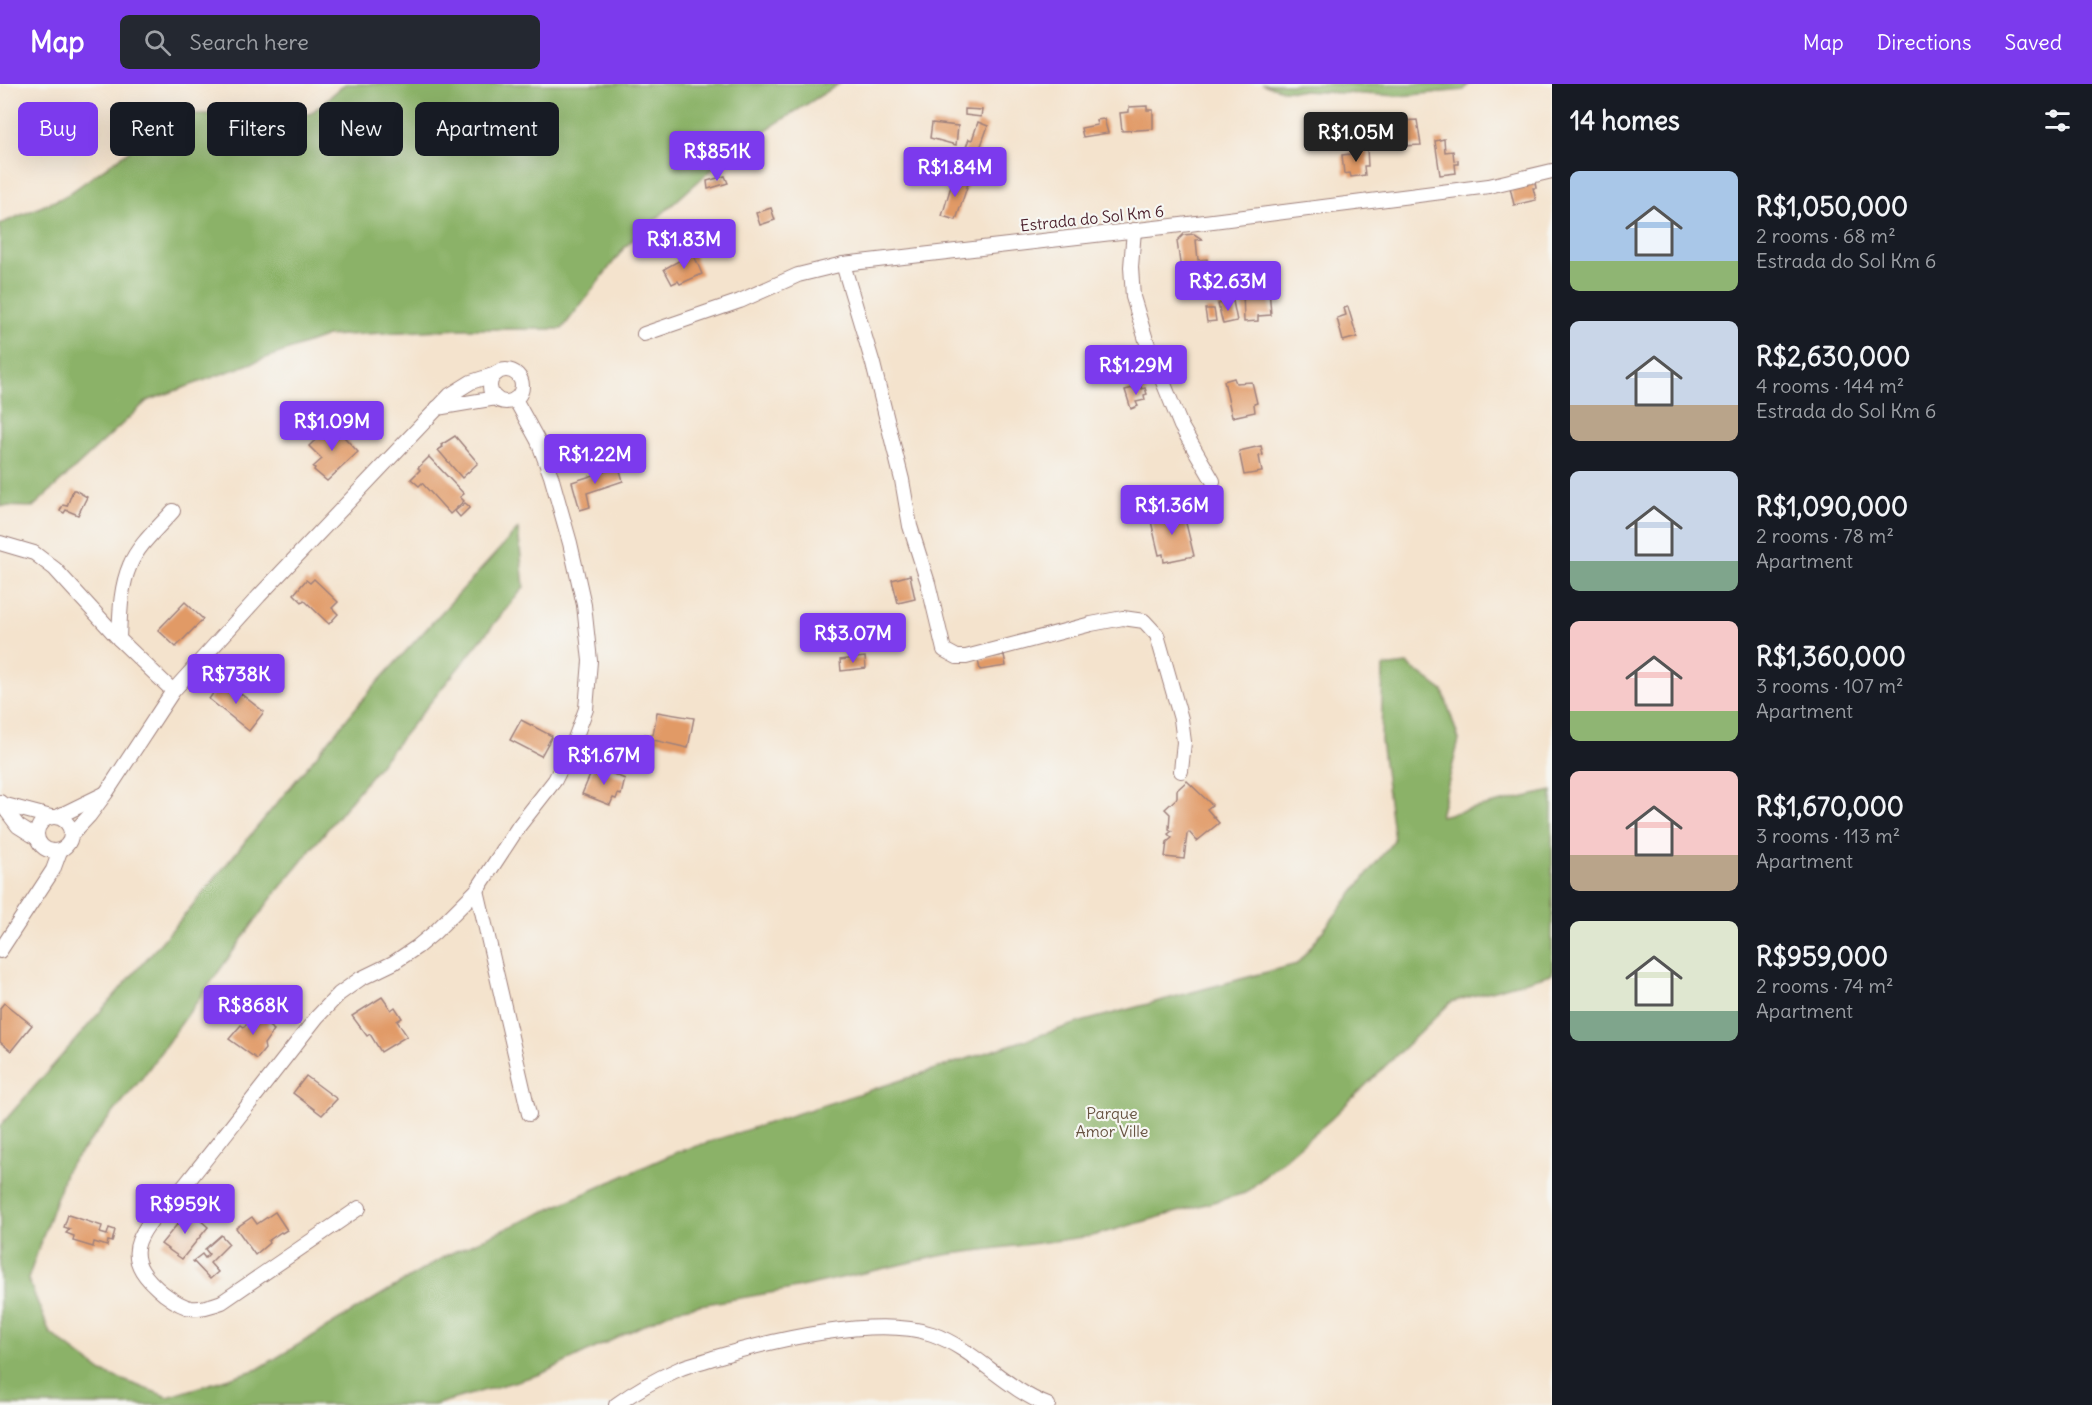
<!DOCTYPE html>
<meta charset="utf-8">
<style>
:root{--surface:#171b24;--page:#242831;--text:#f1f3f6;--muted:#9ea1a6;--accent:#7c3aed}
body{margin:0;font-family:Delius,sans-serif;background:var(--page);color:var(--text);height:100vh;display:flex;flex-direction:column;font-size:22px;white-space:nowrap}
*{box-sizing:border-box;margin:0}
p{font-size:20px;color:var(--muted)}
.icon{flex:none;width:33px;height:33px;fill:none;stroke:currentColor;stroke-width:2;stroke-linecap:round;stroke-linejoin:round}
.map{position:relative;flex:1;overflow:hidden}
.side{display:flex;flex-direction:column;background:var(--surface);width:540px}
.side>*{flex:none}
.top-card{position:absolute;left:18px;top:18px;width:570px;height:54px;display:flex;gap:12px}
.price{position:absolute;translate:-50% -51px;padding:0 14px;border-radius:6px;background:var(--accent);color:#fff;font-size:20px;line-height:39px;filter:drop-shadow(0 2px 3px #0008)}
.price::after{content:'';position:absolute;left:50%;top:36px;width:18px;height:14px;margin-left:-9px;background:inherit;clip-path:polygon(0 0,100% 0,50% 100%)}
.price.current{background:#222;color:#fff}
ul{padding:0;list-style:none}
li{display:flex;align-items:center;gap:18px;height:150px;padding:0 18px}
li span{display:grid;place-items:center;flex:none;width:168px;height:120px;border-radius:9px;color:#555}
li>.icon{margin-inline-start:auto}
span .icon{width:72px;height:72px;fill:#fffc;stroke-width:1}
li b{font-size:26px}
h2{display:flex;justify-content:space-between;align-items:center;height:72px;padding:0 18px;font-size:26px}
.chip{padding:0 21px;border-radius:9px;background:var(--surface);box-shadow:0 6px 24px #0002;font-size:21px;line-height:54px}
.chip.current{background:var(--accent);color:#fff}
header{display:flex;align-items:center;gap:36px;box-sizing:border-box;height:84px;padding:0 30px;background:var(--accent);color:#fff}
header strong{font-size:28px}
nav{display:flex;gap:33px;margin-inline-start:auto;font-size:21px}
.search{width:420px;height:54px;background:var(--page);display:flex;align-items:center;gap:15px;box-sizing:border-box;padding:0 21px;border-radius:9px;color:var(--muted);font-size:22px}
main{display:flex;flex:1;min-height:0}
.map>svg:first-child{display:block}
.forest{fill:#8bb267;stroke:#6a6849;stroke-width:1.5}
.building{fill:#e19a66}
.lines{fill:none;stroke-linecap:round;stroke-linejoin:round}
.minor-casing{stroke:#9f817c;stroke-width:16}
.minor{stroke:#fff;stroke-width:14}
.labels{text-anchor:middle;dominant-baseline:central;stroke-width:4.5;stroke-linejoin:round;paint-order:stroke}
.street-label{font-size:16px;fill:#4a1f2b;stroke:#f6f6f2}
.park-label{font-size:16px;fill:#685442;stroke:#f6f6f2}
</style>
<header>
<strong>Map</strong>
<div class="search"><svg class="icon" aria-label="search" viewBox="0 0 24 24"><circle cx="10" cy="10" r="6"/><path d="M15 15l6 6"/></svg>Search here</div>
<nav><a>Map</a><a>Directions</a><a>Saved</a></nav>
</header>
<main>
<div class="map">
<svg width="1552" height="1321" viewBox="0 0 1552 1321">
<rect width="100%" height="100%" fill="#f6f6f2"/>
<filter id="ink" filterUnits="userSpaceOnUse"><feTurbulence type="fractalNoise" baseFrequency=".0167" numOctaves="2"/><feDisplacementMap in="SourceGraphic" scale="12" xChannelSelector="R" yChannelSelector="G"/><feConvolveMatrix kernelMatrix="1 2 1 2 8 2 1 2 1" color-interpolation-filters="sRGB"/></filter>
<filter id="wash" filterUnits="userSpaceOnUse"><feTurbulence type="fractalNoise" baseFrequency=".008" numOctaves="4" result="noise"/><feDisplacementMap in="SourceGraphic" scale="24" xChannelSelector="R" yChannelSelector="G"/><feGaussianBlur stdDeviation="1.35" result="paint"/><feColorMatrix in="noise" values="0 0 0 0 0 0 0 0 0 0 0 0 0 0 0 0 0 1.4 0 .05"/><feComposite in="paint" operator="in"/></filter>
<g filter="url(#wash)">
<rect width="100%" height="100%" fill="#f4e3cd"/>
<!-- forest -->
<g class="forest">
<path d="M345,0H839L731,68L625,163L562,245H460L327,252L147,317L33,423L0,422V140L64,113L181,30H310Z"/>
<path d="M1262,0H1469L1464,6L1400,12L1283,6Z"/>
<path d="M518,445L524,503L270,816L142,994L66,1086L28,1195L50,1249L102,1288L168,1313L258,1285L447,1171L675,1069L1081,938L1297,880L1394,756L1381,656L1383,583L1407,580L1443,607L1459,656L1440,732L1552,707V890L1451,918L1330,1036L1245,1109L1092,1152L944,1171L787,1206L677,1225L541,1290L434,1321H0V1042L177,840L374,602Z"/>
</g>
<g id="blocks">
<!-- building -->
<g class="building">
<path d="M1147,22V26H1153V45L1122,47L1120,29L1129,28V23Z"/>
<path d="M965,25L982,26L981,33L965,31Z"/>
<path d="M1104,35L1108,49L1083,53L1081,44L1097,41L1096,36Z"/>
<path d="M1417,36L1421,61L1403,62V37Z"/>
<path d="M978,38L988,42L973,84L964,83L971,84L970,92L944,87L946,79L961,82L940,75L942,68L963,71L969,55L972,56Z"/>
<path d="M932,39L958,42L956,61L930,54Z"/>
<path d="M1444,55L1445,68L1453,67L1454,77L1458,76V80H1455L1456,89L1440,91L1435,57Z"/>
<path d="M1367,65L1368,82H1364L1365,91L1351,93L1350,89L1344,90L1342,71L1351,70L1350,66Z"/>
<path d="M725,92L728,99L708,105L707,97Z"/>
<path d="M954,92L969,97L956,136L942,132Z"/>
<path d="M1535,98L1536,104H1533L1536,116L1514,121L1510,103Z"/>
<path d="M771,124L775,136L760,141L756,129Z"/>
<path d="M1194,150L1202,155L1196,156L1198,176L1207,175L1210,198L1183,201L1177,157L1183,151Z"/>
<path d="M693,169L702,190L680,200L678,197L672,200L664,185Z"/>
<path d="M1269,204L1271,231L1258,232V237L1244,238L1243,207Z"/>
<path d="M1233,217L1237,237L1223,240L1218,220Z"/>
<path d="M1348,223L1357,253L1343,257L1337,234L1346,231L1344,224Z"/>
<path d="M1205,225H1214L1216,237L1207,238Z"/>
<path d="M1234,294L1236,299L1252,298L1257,319L1254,320L1255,328L1232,333L1224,297Z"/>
<path d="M1141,302L1142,305L1145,304L1147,310L1144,311L1145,316L1136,318L1138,322L1131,325L1125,306Z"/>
<path d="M332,340L358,368L327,397L314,386L315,384L313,383L322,375L309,362Z"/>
<path d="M455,352L478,379L462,394L438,366L443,363L441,361Z"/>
<path d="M1261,362L1263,371L1259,372L1262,388L1244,391L1239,367Z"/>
<path d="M429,373L464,410L460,413L464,417L450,430L422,399L419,402L411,395L420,386L418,384Z"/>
<path d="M619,383L623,397L587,409L590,423L580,426L572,398Z"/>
<path d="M73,406H75L87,413L78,431L66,426L64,429L60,427L63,421L67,422Z"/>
<path d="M465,419L470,423L460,433L455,427Z"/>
<path d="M1183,427L1194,472L1164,478L1163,470L1159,471L1150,433Z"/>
<path d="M910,491L915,515L898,519L892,496Z"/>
<path d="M314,495L338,518L332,524L338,530L329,540L304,516L302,518L294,510L306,496L310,499Z"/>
<path d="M185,518L203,535L176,563L158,546Z"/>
<path d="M1004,571L1006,582L980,586L978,576Z"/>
<path d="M865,573L866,584L841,587L840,576Z"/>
<path d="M222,595L264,628L249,647L209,615L214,608L212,607Z"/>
<path d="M657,628L694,634L688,664L645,654V650L653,651Z"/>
<path d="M521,636L552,652L541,672L510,656Z"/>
<path d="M594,682L625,695L621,711L618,710L616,715L613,714L610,721L582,710Z"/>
<path d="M1187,697L1212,721L1207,725L1219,739L1197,757L1189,748L1187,750L1184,775L1165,773L1167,758L1172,754L1168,750L1172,747L1169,745L1170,730L1165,725L1177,714V706Z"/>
<path d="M382,913L391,926L395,923L402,934L397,937L407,952L381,968L370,950L367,952L352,932Z"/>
<path d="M4,919L32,941L11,967L0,958V924Z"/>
<path d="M257,928L269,938L267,941L274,946L264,960L265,965L257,975L229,955L241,941L244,943Z"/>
<path d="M306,992L337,1015L322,1031L293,1009Z"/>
<path d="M189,1126L208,1143L182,1175L161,1160Z"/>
<path d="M275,1128L287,1146L282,1149L281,1148L268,1157L269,1159L255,1171L236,1144L252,1133L257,1140Z"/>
<path d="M68,1131L102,1142L100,1149L107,1151L109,1144L115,1146L112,1158L108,1157L107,1162L94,1158L93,1163L73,1157L74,1152L66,1149L70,1145L64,1143Z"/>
<path d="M221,1151L229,1160L210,1179L218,1188L210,1195L193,1177L202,1170L205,1174L209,1170L205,1165Z"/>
</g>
</g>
</g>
<g filter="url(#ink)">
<use href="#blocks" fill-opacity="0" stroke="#9f817c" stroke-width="1.5"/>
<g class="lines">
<defs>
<g id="minor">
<path d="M1134,146L1131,183L1133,213L1146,256L1181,342L1213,397"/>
<path d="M843,180L873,280L902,396L910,442L928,499L944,566L957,573H966L1091,540L1123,534L1144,537L1157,551L1181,635L1184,658L1181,687"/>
<path d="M644,250L740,217L798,191L843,180L1181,141L1489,102L1552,87"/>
<circle cx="506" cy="302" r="16"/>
<path d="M437,324L496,314"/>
<path d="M0,459L34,469L55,485L119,555L173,607"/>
<path d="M119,555C120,531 120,504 130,481C138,461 159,443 173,427"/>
<path d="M0,718L18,742L37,754"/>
<path d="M2,720L51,733"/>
<circle cx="54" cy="750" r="17"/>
<path d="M57,733L104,710"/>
<path d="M72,750L89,732L106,709L173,607L259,512L450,311L471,298L496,290"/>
<path d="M477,806L529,1030"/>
<path d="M0,867L53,786L60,767"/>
<path d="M359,1124L222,1218C195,1228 187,1227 164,1210C148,1197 130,1179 139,1157C148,1134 170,1119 185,1101C230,1045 273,989 317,933L339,910L360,895L393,879L417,863L435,848L477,806L519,742L555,696L573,660L586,625L590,577L584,521L570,459L551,392L538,357L515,315"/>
<path d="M616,1321C635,1307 656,1295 679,1285C690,1280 702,1278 713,1274C769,1257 876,1231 932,1250C975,1265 1005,1305 1048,1321"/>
</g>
</defs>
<!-- minor casing -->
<use href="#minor" class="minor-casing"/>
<!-- minor -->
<use href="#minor" class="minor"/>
</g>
</g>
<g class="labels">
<!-- street labels -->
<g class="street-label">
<text transform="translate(1092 134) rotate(-6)">Estrada do Sol Km 6</text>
</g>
<!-- park labels -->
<g class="park-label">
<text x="1112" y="1029">Parque<tspan x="1112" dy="18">Amor Ville</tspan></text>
</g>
</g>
</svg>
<b class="price current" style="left:1356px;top:79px">R$1.05M</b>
<b class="price" style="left:717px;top:98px">R$851K</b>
<b class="price" style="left:955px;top:114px">R$1.84M</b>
<b class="price" style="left:684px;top:186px">R$1.83M</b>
<b class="price" style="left:1228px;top:228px">R$2.63M</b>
<b class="price" style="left:1136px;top:312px">R$1.29M</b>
<b class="price" style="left:332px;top:368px">R$1.09M</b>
<b class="price" style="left:595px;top:401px">R$1.22M</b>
<b class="price" style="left:1172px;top:452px">R$1.36M</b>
<b class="price" style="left:853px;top:580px">R$3.07M</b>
<b class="price" style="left:236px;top:621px">R$738K</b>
<b class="price" style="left:604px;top:702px">R$1.67M</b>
<b class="price" style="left:253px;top:952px">R$868K</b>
<b class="price" style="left:185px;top:1151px">R$959K</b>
<div class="top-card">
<a class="chip current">Buy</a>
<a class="chip">Rent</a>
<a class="chip">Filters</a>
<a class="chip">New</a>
<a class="chip">Apartment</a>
</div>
</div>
<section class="side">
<h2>14 homes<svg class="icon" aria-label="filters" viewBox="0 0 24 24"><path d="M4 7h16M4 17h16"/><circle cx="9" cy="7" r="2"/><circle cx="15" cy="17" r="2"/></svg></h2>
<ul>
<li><span style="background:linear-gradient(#a9c7e8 75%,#8fb573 0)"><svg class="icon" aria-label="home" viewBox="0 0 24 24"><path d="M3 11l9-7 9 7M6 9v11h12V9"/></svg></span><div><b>R$1,050,000</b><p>2 rooms · 68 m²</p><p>Estrada do Sol Km 6</p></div></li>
<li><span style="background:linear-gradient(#c9d6e8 70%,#b9a48a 0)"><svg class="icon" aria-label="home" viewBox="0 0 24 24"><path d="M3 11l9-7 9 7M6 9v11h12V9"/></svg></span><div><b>R$2,630,000</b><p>4 rooms · 144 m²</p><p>Estrada do Sol Km 6</p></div></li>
<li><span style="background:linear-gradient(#c9d6e8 75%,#7fa58c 0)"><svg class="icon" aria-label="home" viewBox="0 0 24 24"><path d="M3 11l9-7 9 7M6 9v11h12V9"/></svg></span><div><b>R$1,090,000</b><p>2 rooms · 78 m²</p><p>Apartment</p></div></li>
<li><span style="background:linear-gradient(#f6c9c9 75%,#8fb573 0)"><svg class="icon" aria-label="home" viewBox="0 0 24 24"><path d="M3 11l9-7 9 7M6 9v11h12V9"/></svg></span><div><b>R$1,360,000</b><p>3 rooms · 107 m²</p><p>Apartment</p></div></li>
<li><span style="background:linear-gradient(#f6c9c9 70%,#b9a48a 0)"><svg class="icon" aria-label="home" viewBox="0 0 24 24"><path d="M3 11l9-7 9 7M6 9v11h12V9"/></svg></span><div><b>R$1,670,000</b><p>3 rooms · 113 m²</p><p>Apartment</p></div></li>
<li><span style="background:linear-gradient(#dfe7d0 75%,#7fa58c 0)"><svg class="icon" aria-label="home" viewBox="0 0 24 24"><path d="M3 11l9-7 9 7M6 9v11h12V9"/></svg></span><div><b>R$959,000</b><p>2 rooms · 74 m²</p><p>Apartment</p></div></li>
</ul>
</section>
</main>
